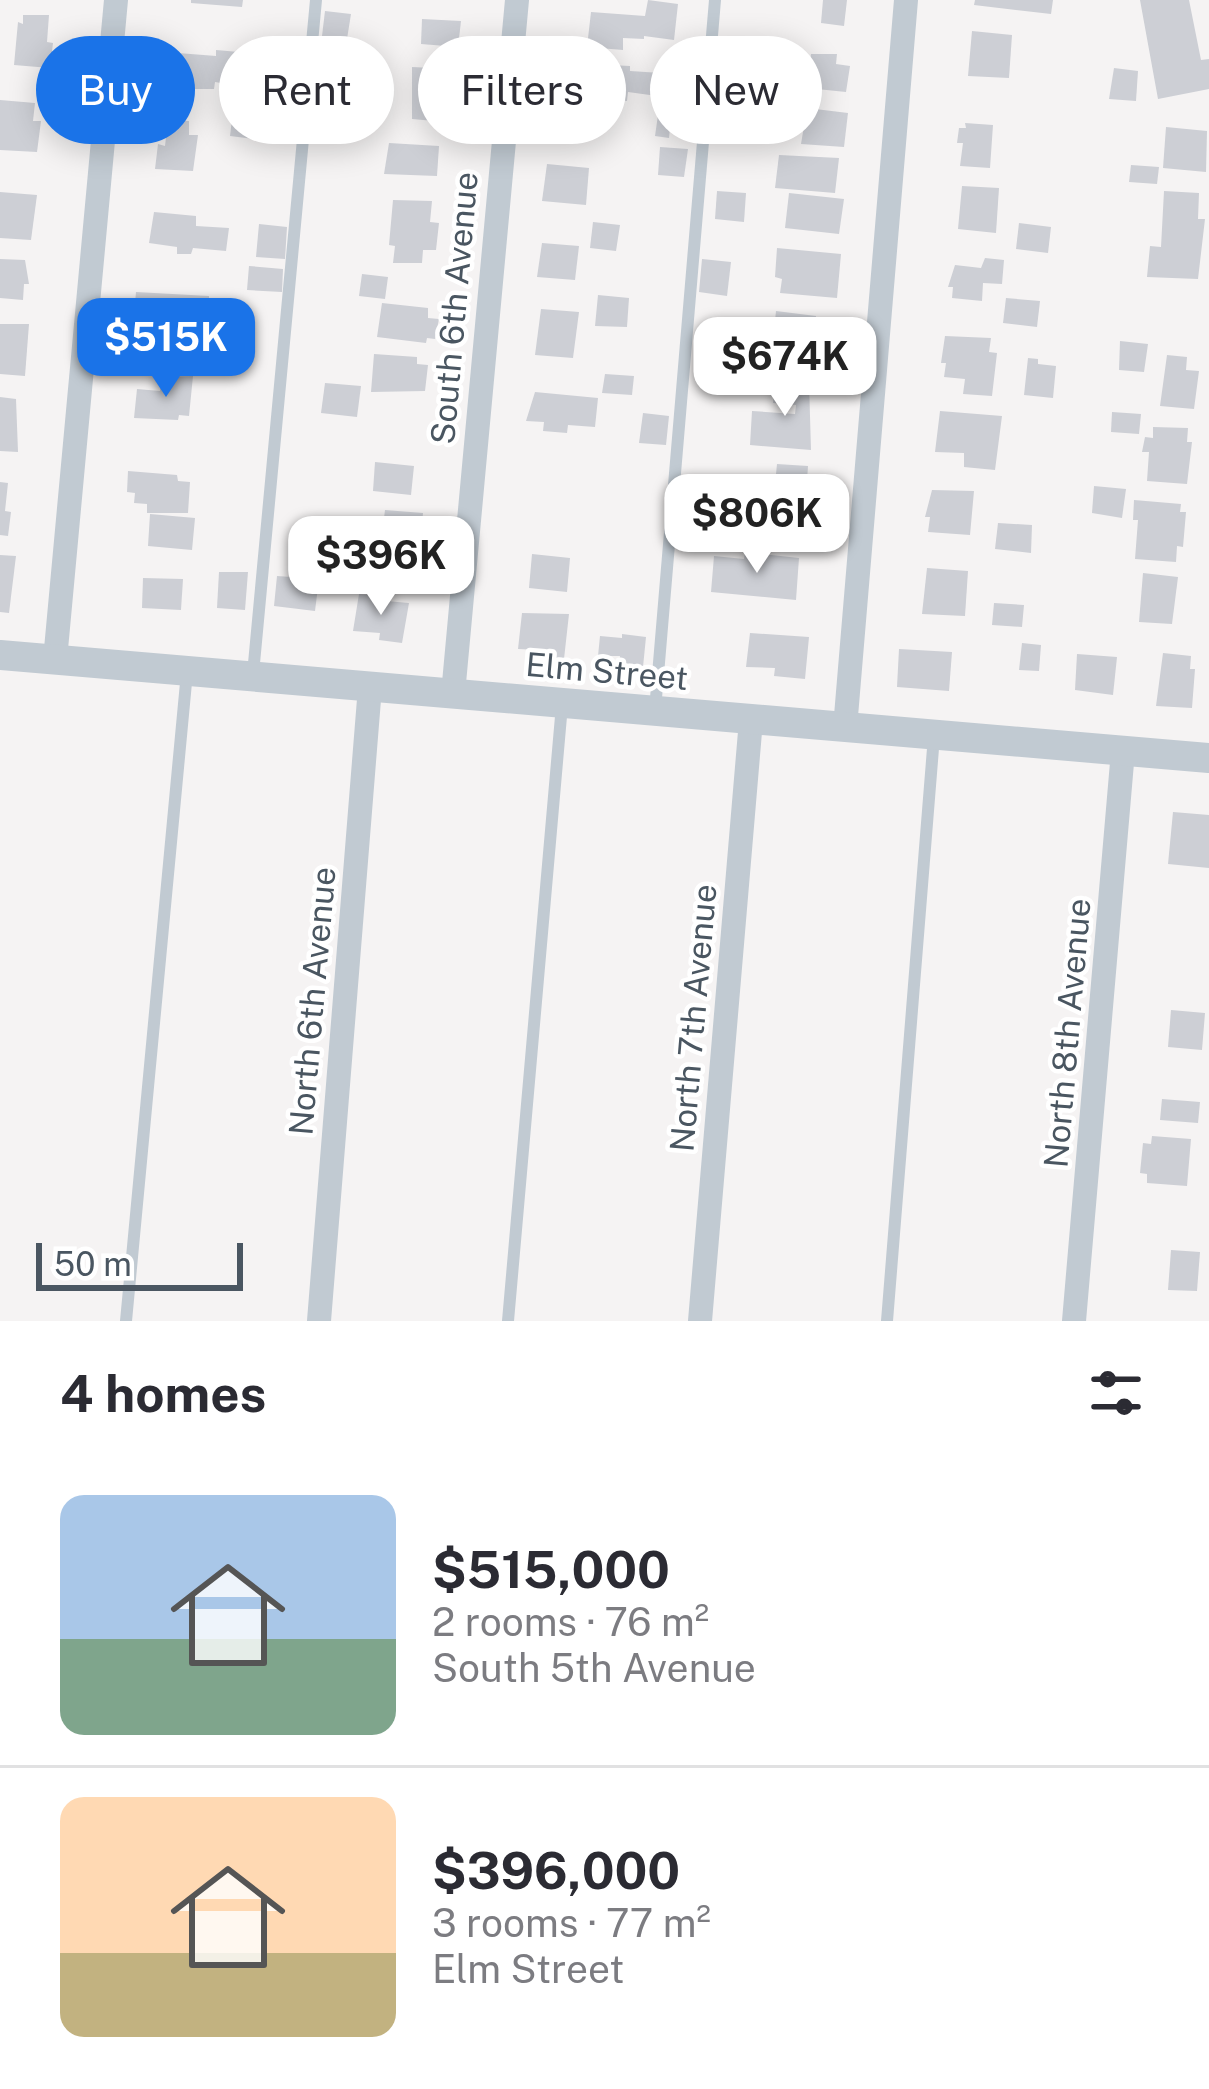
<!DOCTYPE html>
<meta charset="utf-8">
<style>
:root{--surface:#fff;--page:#f2f2f3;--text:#2b2b33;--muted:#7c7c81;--line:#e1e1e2;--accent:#1a73e8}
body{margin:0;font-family:"Public Sans",sans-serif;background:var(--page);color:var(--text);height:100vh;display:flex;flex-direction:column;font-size:45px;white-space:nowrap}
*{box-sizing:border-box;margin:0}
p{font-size:39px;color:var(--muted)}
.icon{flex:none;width:66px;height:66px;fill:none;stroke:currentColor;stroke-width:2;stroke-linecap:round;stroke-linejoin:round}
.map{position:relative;height:1321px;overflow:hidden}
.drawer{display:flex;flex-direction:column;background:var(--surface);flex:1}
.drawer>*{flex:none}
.top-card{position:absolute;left:36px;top:36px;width:1137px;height:108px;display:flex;gap:24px}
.scale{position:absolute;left:36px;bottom:30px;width:207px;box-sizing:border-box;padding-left:12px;border:6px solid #4a5661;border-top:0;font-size:33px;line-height:42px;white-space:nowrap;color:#4a5661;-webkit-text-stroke:9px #fff;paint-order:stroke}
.price{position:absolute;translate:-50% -102px;padding:0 27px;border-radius:24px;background:#fff;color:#222;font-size:39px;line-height:78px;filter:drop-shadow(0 3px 6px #0008)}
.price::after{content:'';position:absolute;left:50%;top:72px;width:36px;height:27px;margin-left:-18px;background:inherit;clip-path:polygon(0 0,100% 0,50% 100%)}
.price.active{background:var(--accent);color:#fff}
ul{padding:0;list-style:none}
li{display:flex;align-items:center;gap:36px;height:300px;padding:0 60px}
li+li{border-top:3px solid var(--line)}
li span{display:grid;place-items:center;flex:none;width:336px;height:240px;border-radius:24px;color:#555}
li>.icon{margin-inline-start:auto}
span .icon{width:144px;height:144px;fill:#fffc;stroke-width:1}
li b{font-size:51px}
h2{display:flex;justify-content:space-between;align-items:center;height:144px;padding:0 60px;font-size:51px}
.pill{padding:0 42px;border-radius:54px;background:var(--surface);box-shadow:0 6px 30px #0003;font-size:42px;line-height:108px}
.pill.active{background:var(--accent);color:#fff}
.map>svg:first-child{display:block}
.building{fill:#cdcfd5}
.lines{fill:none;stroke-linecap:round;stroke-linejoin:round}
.service{stroke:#c1cad2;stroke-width:12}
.minor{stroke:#c1cad2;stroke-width:24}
.tertiary{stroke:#c1cad2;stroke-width:30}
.labels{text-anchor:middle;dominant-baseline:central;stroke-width:9;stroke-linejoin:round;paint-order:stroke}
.street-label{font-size:33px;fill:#4a5661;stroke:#fff}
</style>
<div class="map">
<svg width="1209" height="1321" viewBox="0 0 1209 1321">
<rect width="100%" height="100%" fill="#f5f3f3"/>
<!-- building -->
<g class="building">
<path d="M191,0H243L242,7L191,3Z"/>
<path d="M648,0L678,4L674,40L644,36V39L623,38V50L587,47L591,12L645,16Z"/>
<path d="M823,0H847L844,26L821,23Z"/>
<path d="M975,0H1053L1051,14L974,5Z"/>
<path d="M1140,0H1189L1201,60L1209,59V89L1158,99Z"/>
<path d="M325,11L351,14L347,39L322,36Z"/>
<path d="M23,15H49L47,42L53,43L50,68L14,65L18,22L23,24Z"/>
<path d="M422,19L461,21L458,47L421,44Z"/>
<path d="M972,31L1012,35L1009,78L968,76Z"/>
<path d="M216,50L239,52L233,85L215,82L214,89H173L178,53L216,56Z"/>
<path d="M811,54H837L836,64L850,66L846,92L807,88Z"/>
<path d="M589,64L630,66V71L661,73L657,96L628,92L627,101L583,96Z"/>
<path d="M412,67L454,69L445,122L412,119Z"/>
<path d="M1114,68L1138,71L1136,101L1109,99Z"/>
<path d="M0,100L35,103L33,121H41L37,152L0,150Z"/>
<path d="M807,108L848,113L844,147L801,144Z"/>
<path d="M743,109L780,111L778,143L740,141Z"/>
<path d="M233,111L265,112L262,140L230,136Z"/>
<path d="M658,115L671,117L669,138L655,136Z"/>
<path d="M168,120L189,121V135H198L193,171L155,169L158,144L165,146Z"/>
<path d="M965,123L993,125L990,168L960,166L963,143H957L959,128H966Z"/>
<path d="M1166,127L1207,131L1206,172L1163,168Z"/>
<path d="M389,143L439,146L437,176L384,174Z"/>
<path d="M660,147L688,149L684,177L658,175Z"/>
<path d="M779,155L839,158L835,193L775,188Z"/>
<path d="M547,164L589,168L586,205L542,201Z"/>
<path d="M1131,165L1159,167L1157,184L1129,182Z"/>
<path d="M962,186L999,188L996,233L958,229Z"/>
<path d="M717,191L746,193L744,222L715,219Z"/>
<path d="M1164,191L1199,193L1198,219H1205L1198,279L1147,277L1150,246L1161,247Z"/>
<path d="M0,192L37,195L31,240L0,238Z"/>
<path d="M789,193L844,199L839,234L785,228Z"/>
<path d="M393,200L432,201L430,222L439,223L436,250H423L422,263H393L395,246L389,245Z"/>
<path d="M154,212L196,216V226L229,228L226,251L193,248L191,254H177V247L149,243Z"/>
<path d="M593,222L620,225L616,251L590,248Z"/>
<path d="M1019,223L1051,227L1048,253L1016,249Z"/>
<path d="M259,224L287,227L285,259L256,257Z"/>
<path d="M542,243L579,246L575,280L537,277Z"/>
<path d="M777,248L841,254L837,298L780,293L782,279L775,277Z"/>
<path d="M985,258L1004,260L1002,284L983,283L982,301L952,298L953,287H948L955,265L981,268Z"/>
<path d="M0,259L25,260L29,284H24L23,300L0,298Z"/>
<path d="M702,259L731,262L727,296L699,292Z"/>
<path d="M249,266L283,269L282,292L247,290Z"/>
<path d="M362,274L388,277L385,299L359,296Z"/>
<path d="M136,292L209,296V310H220L219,316L207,317V330L133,325Z"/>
<path d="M598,295L629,298L627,327L595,326Z"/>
<path d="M1006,298L1040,301L1037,327L1003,323Z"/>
<path d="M382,303L428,308V318L439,319L435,339L427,338L426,343L377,337Z"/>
<path d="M541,309L579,312L573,358L535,355Z"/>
<path d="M776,311L816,316L810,373L770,370Z"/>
<path d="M0,324H29L25,376L0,374Z"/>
<path d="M701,336L738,340L735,373L697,369Z"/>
<path d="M945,336L991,338L989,352L997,353L992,396L963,394L965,379L944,377L946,363H941Z"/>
<path d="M1120,341L1148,344L1144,372L1119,370Z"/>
<path d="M374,354L417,357V364L428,365L425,391L371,392Z"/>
<path d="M1167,355L1187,357L1186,370L1199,371L1194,409L1160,406Z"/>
<path d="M1028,358L1038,359V364L1056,366L1053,398L1024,395Z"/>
<path d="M605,374L634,376L632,395L602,393Z"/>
<path d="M193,376L189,416L179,415L178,420L134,418L137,389L160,391L162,377Z"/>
<path d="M776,379L809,382L811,450L750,445L752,411L795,414L796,405L773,403Z"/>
<path d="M325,383L361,386L357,417L321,413Z"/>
<path d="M535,392L598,398L595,427L568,425L567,433L543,431L544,422L526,421Z"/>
<path d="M0,397L16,399L18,452L0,451Z"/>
<path d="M940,411L1002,416L995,470L964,467V453L935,452Z"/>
<path d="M1112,412L1141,414L1139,434L1111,432Z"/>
<path d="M643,413L669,416L666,445L639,443Z"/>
<path d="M1153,427L1188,428L1187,442H1192L1187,484L1147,481L1149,452H1142L1145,437L1153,438Z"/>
<path d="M375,462L414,466L411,495L373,491Z"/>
<path d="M777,464L808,466L804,525L746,521L749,482L775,484Z"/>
<path d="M128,471L177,475L178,481L190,482L188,513H147V504L134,503L135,493L127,492Z"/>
<path d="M0,482L8,483L5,511L11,512L8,536L0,535Z"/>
<path d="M1094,486L1126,489L1122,518L1092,513Z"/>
<path d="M932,490L974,491L970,535L928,532L930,517H925Z"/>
<path d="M1134,500L1181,504L1180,512H1186L1183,547L1177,546L1176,562L1135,559L1138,520H1133Z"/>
<path d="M385,510L423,513L421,538L382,535Z"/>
<path d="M150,514L195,518L192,550L148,546Z"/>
<path d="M998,523L1032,525L1031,553L995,549Z"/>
<path d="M745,552L799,558L796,600L711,592L714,556L744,559Z"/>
<path d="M532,554L570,558L567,592L529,588Z"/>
<path d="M0,555L16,556L9,613L0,612Z"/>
<path d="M927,568L968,571L965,616L922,614Z"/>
<path d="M219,572H248L245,610L217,608Z"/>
<path d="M1143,573L1178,577L1172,624L1139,622Z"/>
<path d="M277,576L319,579L315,611L274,606Z"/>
<path d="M143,578L183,579L181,610L142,608Z"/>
<path d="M359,594L376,595L375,600L409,603L402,643L379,640L380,633L353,631Z"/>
<path d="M994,603L1024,605L1022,627L992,625Z"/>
<path d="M522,613L569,614L564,659L537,657L538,650L518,649Z"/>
<path d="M750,633L809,637L805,679L774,676L775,668L746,667Z"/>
<path d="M622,634L646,637L643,667L619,664L620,656H598L600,636L622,638Z"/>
<path d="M1022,643L1041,645L1039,671L1019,670Z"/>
<path d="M899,649L952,652L949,691L897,687Z"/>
<path d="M1163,653L1191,656L1190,669H1195L1192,708L1156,706Z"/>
<path d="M1077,654L1117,657L1113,695L1075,690Z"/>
<path d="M1173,812L1209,815V868L1168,864Z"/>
<path d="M1171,1010L1205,1013L1202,1050L1168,1047Z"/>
<path d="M1162,1099L1200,1102L1198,1123L1160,1120Z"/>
<path d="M1152,1136L1191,1139L1187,1186L1147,1183V1174L1140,1173L1143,1143L1151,1144Z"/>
<path d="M1171,1250L1200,1252L1197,1291L1168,1290Z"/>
</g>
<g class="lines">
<!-- service -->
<g class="service">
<path d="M253,674L316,0"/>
<path d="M655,710L715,0"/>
<path d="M126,1321L187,672"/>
<path d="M508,1321L562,705"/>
<path d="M887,1321L934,736"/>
</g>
<!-- minor -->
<g class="minor">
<path d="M55,660L116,0"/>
<path d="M453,694L517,0"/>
<path d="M845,728L906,0"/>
<path d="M319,1321L370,687"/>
<path d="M700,1321L751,720"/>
<path d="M1074,1321L1123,751"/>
</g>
<!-- tertiary -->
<path class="tertiary" d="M0,655L1209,758"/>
</g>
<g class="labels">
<!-- street labels -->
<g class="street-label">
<text transform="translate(454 308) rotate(-85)">South 6th Avenue</text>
<text transform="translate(607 671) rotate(5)">Elm Street</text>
<text transform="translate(312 1001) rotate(-85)">North 6th Avenue</text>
<text transform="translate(693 1018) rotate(-85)">North 7th Avenue</text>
<text transform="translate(1067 1033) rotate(-85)">North 8th Avenue</text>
</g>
</g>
</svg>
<div class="scale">50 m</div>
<b class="price active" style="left:166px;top:400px">$515K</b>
<b class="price" style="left:785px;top:419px">$674K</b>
<b class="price" style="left:757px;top:576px">$806K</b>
<b class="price" style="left:381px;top:618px">$396K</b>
<div class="top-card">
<a class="pill active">Buy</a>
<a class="pill">Rent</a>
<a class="pill">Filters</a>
<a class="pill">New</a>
</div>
</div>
<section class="drawer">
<h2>4 homes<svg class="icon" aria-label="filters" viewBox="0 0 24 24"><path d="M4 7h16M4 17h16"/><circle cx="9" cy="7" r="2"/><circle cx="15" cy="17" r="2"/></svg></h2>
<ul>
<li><span style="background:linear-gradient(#a9c7e8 60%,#7fa58c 0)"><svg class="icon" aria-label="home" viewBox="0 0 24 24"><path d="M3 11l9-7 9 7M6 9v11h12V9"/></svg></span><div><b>$515,000</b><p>2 rooms · 76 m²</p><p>South 5th Avenue</p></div></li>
<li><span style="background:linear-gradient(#ffd9b3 65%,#c2b280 0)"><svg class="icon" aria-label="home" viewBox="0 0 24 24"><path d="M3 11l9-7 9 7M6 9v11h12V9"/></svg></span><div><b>$396,000</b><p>3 rooms · 77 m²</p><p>Elm Street</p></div></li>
</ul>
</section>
